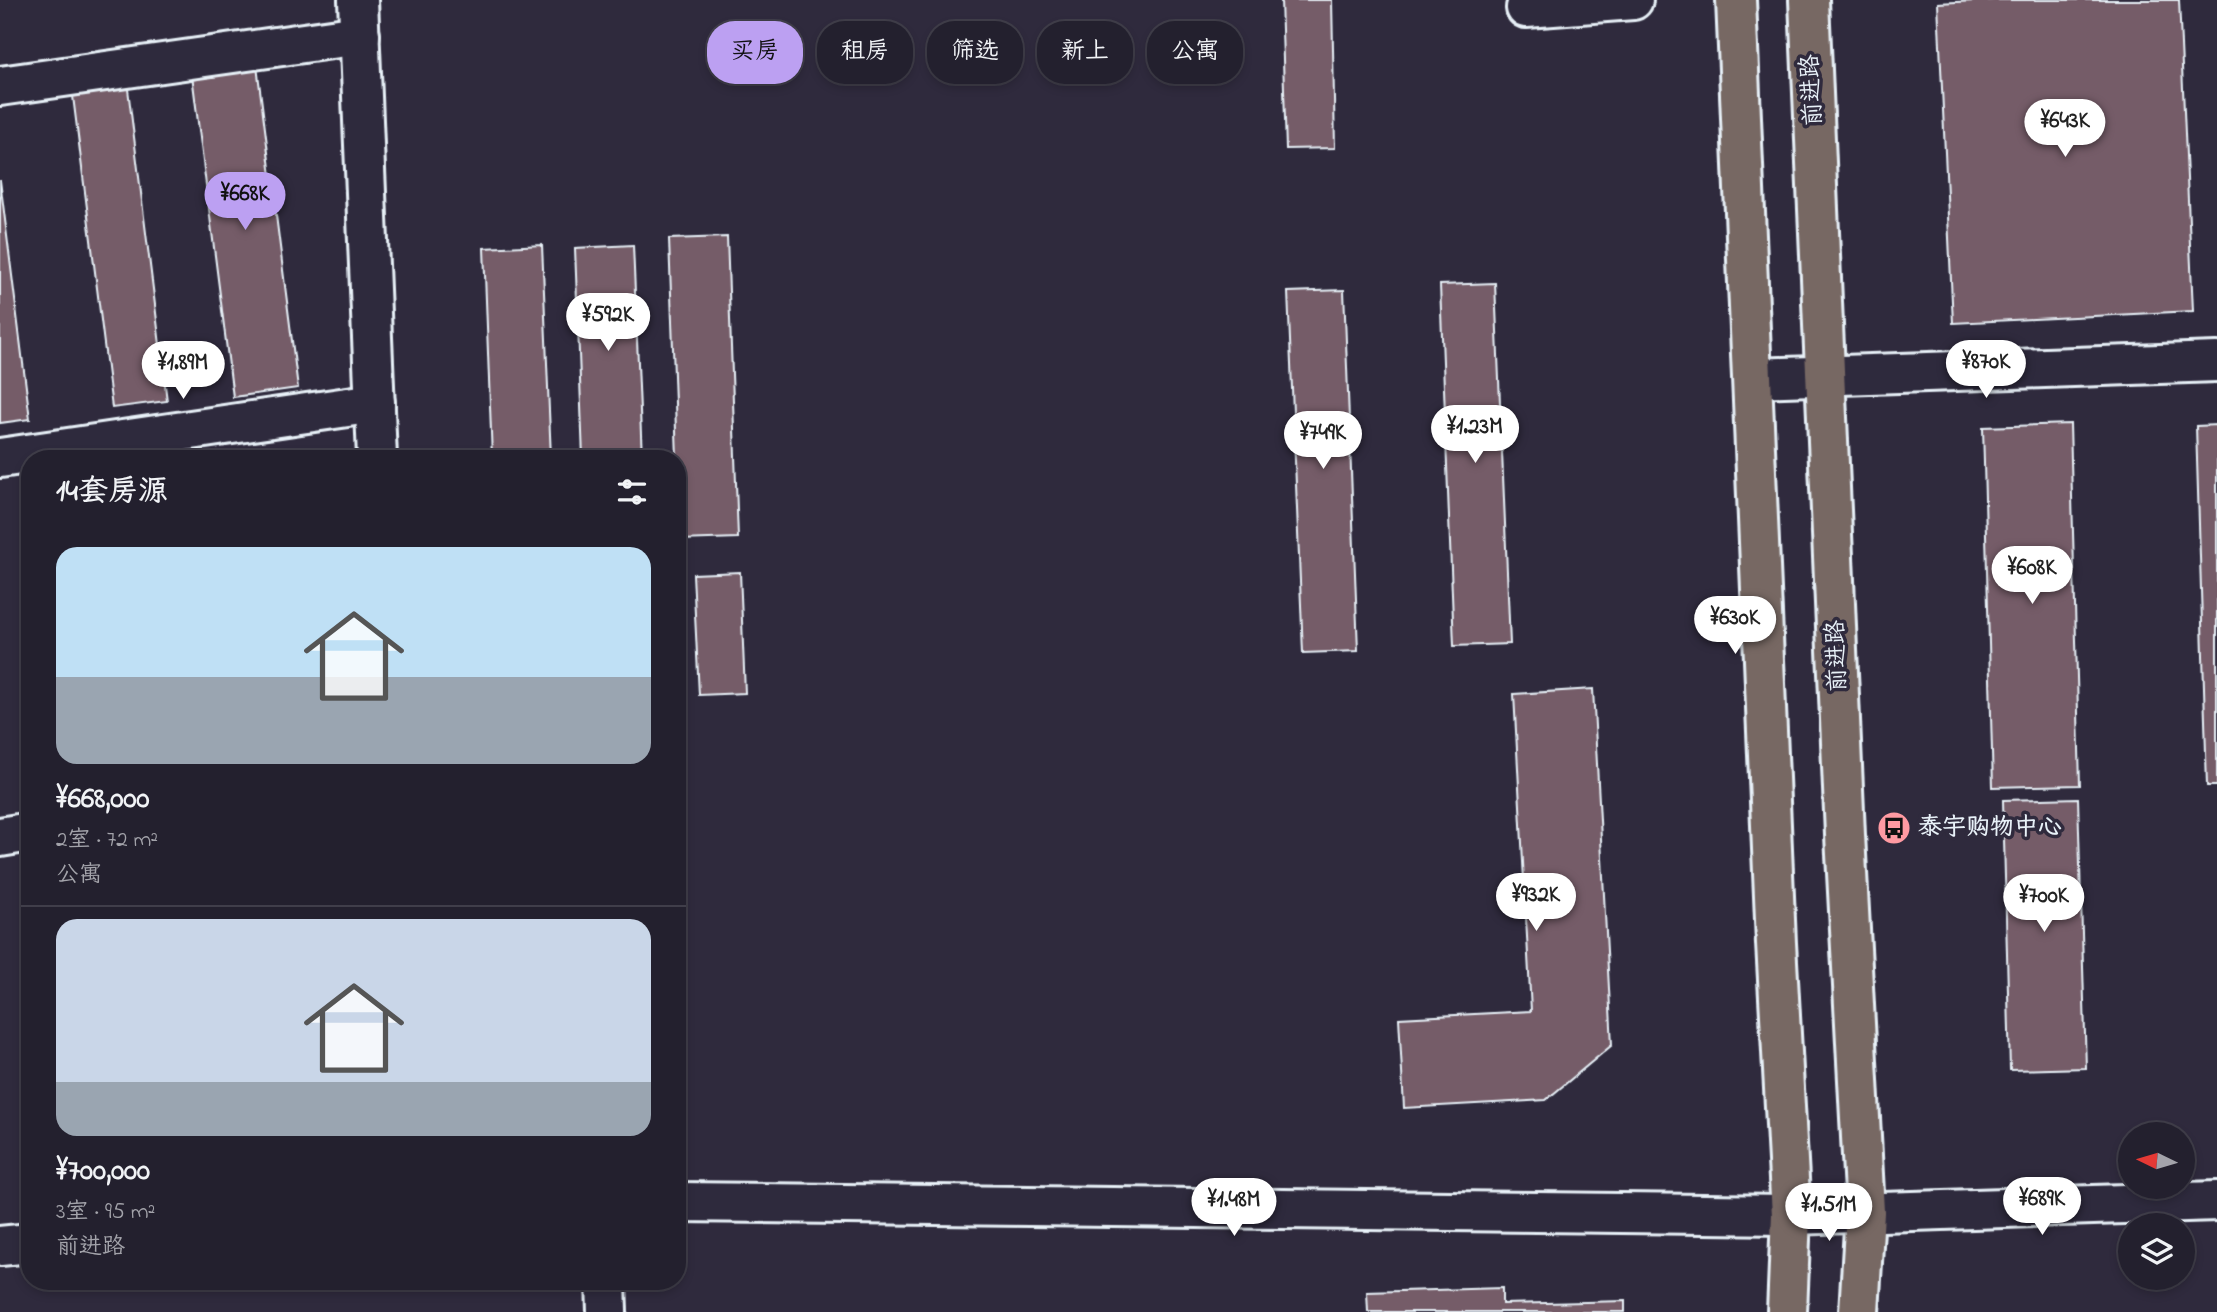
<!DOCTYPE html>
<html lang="zh">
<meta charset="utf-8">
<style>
:root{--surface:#23202e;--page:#2f2d3a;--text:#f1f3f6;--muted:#a3a3aa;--line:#403e4a;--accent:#bca0f2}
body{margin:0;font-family:"Indie Flower","LXGW WenKai TC",sans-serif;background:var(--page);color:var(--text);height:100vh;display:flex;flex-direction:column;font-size:26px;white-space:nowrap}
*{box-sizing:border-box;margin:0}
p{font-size:23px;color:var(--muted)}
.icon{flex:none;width:38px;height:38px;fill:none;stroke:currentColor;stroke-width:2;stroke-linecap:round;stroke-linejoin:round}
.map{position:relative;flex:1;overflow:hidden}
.sheet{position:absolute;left:21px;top:450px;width:665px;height:840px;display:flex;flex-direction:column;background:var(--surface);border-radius:28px;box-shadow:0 4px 10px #0003,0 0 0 2px var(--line)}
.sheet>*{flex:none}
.hud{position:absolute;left:707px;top:21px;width:665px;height:63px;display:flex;gap:14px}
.needle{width:46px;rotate:275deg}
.buttons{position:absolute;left:2118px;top:1122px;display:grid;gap:14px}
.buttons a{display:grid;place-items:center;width:77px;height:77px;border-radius:50%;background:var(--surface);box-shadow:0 4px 10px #0003,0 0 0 2px var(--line);font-size:35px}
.price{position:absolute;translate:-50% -60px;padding:0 16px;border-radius:24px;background:#fff;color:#222;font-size:23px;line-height:46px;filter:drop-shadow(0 2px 4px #0008)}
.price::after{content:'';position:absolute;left:50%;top:42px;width:21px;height:16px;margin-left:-10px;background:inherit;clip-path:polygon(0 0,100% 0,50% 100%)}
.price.on{background:var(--accent);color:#111}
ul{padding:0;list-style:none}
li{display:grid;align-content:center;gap:14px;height:371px;padding:0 35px}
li+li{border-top:2px solid var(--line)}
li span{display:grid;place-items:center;height:217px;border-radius:21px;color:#555}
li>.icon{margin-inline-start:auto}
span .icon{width:126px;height:126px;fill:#fffc;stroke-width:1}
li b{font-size:30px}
h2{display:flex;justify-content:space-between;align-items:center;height:84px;padding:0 35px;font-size:30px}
.tag{padding:0 24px;border-radius:28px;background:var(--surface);box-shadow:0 4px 10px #0003,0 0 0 2px var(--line);font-size:24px;line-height:63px}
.tag.on{background:var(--accent);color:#111}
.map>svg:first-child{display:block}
.building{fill:#745c67;stroke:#e8f1f8;stroke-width:2}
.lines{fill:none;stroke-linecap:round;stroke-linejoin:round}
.minor-casing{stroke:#e8f1f8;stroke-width:44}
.major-casing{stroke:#e8f1f8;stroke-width:44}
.minor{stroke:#2f2a3d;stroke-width:38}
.major{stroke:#776864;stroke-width:38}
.labels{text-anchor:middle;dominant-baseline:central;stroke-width:7;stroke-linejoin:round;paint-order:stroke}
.street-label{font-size:24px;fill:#e8f1f8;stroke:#2f2a3d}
.poi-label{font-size:24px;font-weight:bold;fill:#e8f1f8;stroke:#2f2a3d;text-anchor:start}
</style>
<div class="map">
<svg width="2217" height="1312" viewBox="0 0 2217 1312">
<rect width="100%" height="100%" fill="#2f2a3d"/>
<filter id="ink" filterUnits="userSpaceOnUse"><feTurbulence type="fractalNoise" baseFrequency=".0143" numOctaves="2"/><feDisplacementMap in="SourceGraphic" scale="14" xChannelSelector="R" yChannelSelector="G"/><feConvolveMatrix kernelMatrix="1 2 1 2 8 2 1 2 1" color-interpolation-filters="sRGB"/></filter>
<g filter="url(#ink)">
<!-- building -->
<g class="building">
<path d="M1281,0H1332L1335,148L1286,149Z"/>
<path d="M1994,0H2179L2193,311L1953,323L1938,3Z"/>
<path d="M257,66L298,388L233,397L192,75Z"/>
<path d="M127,81L167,401L112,408L72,88Z"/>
<path d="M0,180L30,419L0,423Z"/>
<path d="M727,237L738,538L680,540L669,239Z"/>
<path d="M542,245L551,458H492L484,248Z"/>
<path d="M633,245L642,458H583L575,248Z"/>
<path d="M1495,283L1510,644L1454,646L1440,285Z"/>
<path d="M1344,290L1358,651L1303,653L1288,292Z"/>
<path d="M2070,424L2080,785L1993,787L1983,427Z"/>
<path d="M2217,425V786H2207L2196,426Z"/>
<path d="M740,572L745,693L699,695L693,574Z"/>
<path d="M1593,689L1612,1045L1546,1100L1404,1108L1399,1018L1531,1011L1514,694Z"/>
<path d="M2078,798L2086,1068L2010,1070L2003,800Z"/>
<path d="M1502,1288V1304L1625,1301V1312H1368L1367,1292Z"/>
</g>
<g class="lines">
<defs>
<g id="minor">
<path d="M358,0L377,458"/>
<path d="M1526,8L1633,0"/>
<path d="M0,86L360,35"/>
<path d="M1753,378L2217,362"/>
<path d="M0,458L375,403"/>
<path d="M0,837L30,832"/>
<path d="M677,1202L1791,1215L2217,1201"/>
<path d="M0,1246L30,1243"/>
<path d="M606,1281L607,1312"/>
</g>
<g id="major">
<path d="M1736,0L1776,943L1791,1215L1787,1312"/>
<path d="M1809,0L1845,835L1865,1212L1859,1312"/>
</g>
</defs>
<!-- minor casing -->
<use href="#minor" class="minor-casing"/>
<!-- major casing -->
<use href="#major" class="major-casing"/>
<!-- minor -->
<use href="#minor" class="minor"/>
<!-- major -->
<use href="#major" class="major"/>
</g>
</g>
<!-- icons -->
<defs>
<symbol id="bus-disc" viewBox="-11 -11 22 22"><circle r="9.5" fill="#ff9aa2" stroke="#2f2a3d"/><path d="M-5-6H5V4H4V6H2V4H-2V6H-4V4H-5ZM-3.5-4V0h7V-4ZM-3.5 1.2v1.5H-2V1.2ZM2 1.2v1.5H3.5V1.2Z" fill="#111"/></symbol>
</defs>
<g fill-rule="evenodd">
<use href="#bus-disc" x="1875" y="809" width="38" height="38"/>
</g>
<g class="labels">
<!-- street labels -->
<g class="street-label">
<text transform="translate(1813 90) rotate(-93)">前进路</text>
<text transform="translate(1838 656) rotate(-92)">前进路</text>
</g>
<!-- poi labels -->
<g class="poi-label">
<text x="1918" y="828">泰宇购物中心</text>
</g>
</g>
</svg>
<div class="buttons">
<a><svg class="needle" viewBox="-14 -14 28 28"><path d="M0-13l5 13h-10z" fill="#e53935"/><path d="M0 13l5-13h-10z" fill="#a3a3aa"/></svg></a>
<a><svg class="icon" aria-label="layers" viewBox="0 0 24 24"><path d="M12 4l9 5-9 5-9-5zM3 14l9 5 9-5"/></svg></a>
</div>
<b class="price" style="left:2065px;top:159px">¥643K</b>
<b class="price on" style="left:245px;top:232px">¥668K</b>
<b class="price" style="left:608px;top:353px">¥592K</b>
<b class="price" style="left:1986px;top:400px">¥870K</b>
<b class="price" style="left:183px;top:401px">¥1.89M</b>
<b class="price" style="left:1475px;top:465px">¥1.23M</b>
<b class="price" style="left:1323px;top:471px">¥749K</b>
<b class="price" style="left:2032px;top:606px">¥608K</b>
<b class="price" style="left:1735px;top:656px">¥630K</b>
<b class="price" style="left:1536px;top:933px">¥932K</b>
<b class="price" style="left:2044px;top:934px">¥700K</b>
<b class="price" style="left:2042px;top:1237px">¥689K</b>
<b class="price" style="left:1234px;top:1238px">¥1.48M</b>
<b class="price" style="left:1829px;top:1243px">¥1.51M</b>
<div class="hud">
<a class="tag on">买房</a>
<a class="tag">租房</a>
<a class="tag">筛选</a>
<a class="tag">新上</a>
<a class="tag">公寓</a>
</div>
<section class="sheet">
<h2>14套房源<svg class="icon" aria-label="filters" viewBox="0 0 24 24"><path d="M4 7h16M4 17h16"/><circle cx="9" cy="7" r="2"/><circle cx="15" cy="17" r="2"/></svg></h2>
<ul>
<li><span style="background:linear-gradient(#bfe0f5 60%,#9aa5b1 0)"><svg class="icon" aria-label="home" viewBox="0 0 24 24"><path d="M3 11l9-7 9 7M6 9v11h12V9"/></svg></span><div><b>¥668,000</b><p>2室 · 72 m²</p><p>公寓</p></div></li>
<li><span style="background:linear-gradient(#c9d6e8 75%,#9aa5b1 0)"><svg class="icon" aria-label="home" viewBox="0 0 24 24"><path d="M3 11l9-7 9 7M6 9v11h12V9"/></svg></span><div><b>¥700,000</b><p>3室 · 95 m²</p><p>前进路</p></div></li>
</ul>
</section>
</div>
